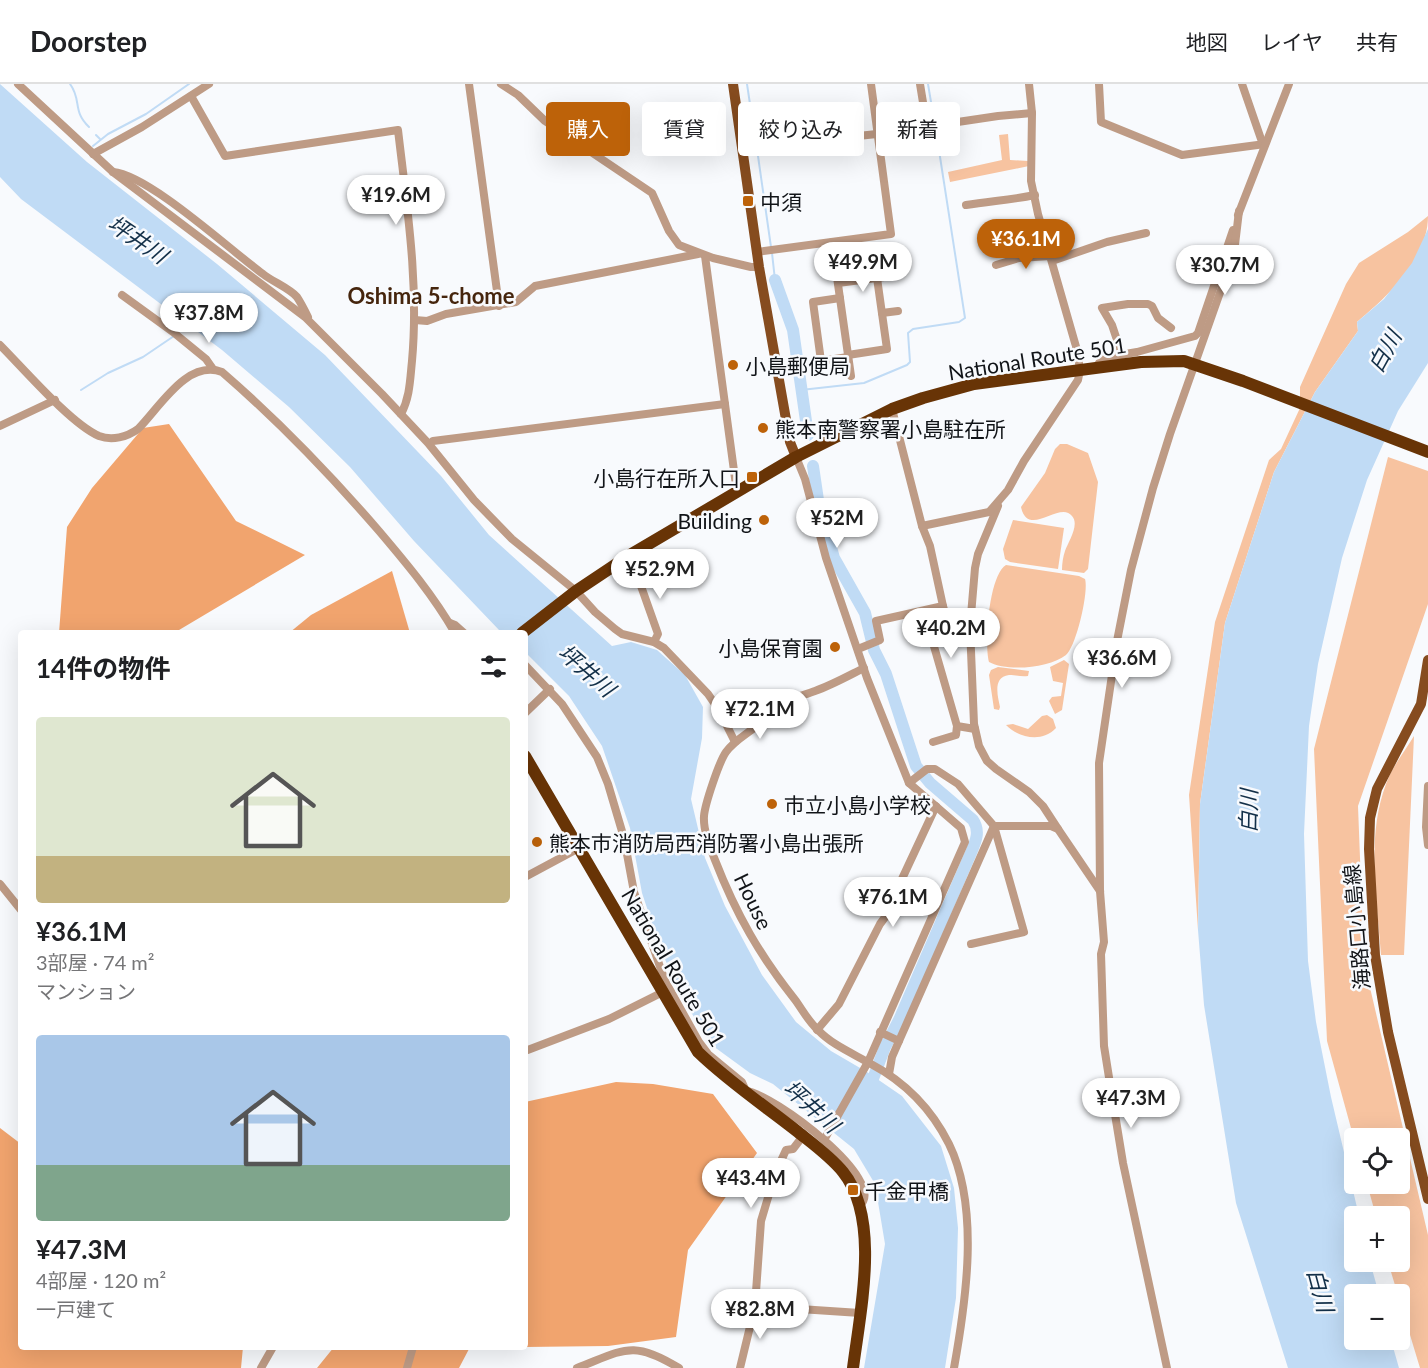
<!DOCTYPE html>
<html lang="ja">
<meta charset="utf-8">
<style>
:root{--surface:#fff;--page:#f2f2f2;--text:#202124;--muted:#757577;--line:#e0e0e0;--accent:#bd6209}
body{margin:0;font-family:Lato,"Noto Sans JP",sans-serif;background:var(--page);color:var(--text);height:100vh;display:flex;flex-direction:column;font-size:22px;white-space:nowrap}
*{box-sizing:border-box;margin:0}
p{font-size:20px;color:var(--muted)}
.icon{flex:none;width:33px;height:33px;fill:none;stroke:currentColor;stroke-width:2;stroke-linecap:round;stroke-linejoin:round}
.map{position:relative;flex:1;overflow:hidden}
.panel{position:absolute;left:18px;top:546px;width:510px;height:720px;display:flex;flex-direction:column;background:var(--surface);border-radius:6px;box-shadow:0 6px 24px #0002}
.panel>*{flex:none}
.hud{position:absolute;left:546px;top:18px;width:570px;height:54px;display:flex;gap:12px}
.controls{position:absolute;left:1344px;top:1044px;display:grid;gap:12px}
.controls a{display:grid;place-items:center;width:66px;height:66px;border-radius:6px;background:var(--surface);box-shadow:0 6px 24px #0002;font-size:30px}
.price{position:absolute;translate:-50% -51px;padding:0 14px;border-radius:21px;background:#fff;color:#222;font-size:20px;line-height:39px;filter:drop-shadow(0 2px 3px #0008)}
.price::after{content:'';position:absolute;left:50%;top:36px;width:18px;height:14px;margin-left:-9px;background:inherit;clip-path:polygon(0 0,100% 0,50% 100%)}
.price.on{background:var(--accent);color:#fff}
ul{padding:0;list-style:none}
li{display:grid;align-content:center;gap:12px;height:318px;padding:0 18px}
li span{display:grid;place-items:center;height:186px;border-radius:6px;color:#555}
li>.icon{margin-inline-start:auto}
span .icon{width:108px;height:108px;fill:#fffc;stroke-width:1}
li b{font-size:26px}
h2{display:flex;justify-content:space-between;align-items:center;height:72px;padding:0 18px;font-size:26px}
.tag{padding:0 21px;border-radius:6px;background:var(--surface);box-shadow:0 6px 24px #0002;font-size:21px;line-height:54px}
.tag.on{background:var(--accent);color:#fff}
header{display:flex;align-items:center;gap:36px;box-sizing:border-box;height:84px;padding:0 30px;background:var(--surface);border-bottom:2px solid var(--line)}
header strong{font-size:28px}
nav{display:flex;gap:33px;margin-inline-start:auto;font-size:21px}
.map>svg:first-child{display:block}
.green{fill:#f7c3a0}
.forest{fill:#f1a46e}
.water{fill:#c0dbf5}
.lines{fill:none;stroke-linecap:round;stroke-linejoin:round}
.stream{stroke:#c0dbf5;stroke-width:2}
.river{stroke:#c0dbf5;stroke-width:12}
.minor{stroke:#be9b85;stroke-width:8}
.major{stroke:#864c1f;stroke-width:10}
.highway{stroke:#683406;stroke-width:12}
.poi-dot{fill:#bd6209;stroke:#f8fafd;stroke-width:2}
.labels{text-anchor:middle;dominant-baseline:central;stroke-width:5;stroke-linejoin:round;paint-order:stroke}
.poi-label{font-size:21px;fill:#111418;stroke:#f8fafd;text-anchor:start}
.street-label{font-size:21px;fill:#111418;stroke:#f8fafd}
.water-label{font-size:22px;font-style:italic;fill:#133049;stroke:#f8fafd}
.neighbourhood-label{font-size:22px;font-weight:bold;fill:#45250d;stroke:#f8fafd}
</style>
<header>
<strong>Doorstep</strong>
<nav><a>地図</a><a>レイヤ</a><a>共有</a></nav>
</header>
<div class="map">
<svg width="1428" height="1284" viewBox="0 0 1428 1284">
<rect width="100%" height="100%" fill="#f8fafd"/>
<!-- green -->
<g class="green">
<path d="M1008,50L1010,76L1028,77L1029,82L950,98L948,88L1002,76L999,51Z"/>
<path d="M1428,132C1428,175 1388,212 1357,238L1358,247L1315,308L1274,388L1225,539L1200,720L1198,846L1189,711L1215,538L1269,376L1281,365L1300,324V303L1346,200L1359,179L1408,148Z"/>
<path d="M1060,360H1067L1088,369L1098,398L1088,485L1084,489L1062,486C1062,479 1063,473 1065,467C1068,458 1080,441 1072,432C1060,416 1028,455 1021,423L1045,389L1055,365Z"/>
<path d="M1388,373L1428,387V520L1358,722L1364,878L1428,1151V1284H1420L1388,1178H1400V1132H1376L1367,1100H1400V1054L1354,1055L1327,957L1314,665Z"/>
<path d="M1013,436L1064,444L1058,485L1010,478L1005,475L1003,465Z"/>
<path d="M1006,481L1079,492L1085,495C1089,508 1076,563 1066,571C1050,584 1007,588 989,578C984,559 989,491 1006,481Z"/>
<path d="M1064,576L1069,580L1062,626L1055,630L1049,617L1052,613L1061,612L1063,599L1053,597L1050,583Z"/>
<path d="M998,583L1029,587L1028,592C1021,593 1016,591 1009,591C992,593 998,613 1000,623L999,626L994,625L989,591L991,586Z"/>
<path d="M1047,631L1053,635L1056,644C1042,659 1019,654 1006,641L1013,640L1028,645L1042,632Z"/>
<path d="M1414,652L1404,871H1381C1377,816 1366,753 1386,700C1392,683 1405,667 1414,652Z"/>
</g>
<!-- forest -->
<g class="forest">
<path d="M169,340L236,437L305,471L174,549H59L67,443L92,404L143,344Z"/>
<path d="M392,487L410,549H289L311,531Z"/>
<path d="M616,998L653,1000L713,1010L757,1069L688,1166L676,1253L608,1262L525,1263V1018Z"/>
<path d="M0,1044L21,1060V1263H243L241,1284H0Z"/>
<path d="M334,1263H524L469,1265L459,1284H317Z"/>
</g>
<!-- water -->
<g class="water">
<path d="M0,0L87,78L217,180L325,271L441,392L489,451L612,562L631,558L657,566L685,591L703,623L702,654L691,715L705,774L725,822L762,891L796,938L831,967L867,988L902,1012L941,1062L954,1104L958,1144L956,1214L945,1284H864L885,1160L875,1100L854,1065L773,1000L750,989L713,962L697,938L680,910L661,866L642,809L630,744L602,662L569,612L525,568V549H503L499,546L414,457L350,383L289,323L222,266L21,115L0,93Z"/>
<path d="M1428,145V279L1398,327L1367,396L1342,474L1318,580L1309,642L1304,750L1308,877L1316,938L1331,1013L1359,1132H1354V1178H1370L1379,1210H1354V1256H1391L1399,1284H1288L1236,1119L1204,921L1198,846L1200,720L1225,539L1274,388L1315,308L1358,247L1357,238L1384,215L1412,179Z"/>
</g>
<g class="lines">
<!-- stream -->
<g class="stream">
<path d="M70,0C82,16 72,27 89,43"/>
<path d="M747,0L756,60"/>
<path d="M928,0L934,36"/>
<path d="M96,51L100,55"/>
<path d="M93,62L108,50L146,30L189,0"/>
<path d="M757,65L771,163"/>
<path d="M772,169L775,196"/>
<path d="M178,248L187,240"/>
<path d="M81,306L108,289L143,273L174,252"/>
<path d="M801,306L864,299L907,281L910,278L908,249L913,245L959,238L965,234L936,47"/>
</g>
<!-- river -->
<g class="river">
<path d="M775,196L793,246L808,351"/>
<path d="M813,382L818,416L834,474L865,529L874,566L886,590L916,682L930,699L973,736C981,748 975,759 970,771L899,936L885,963L868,1008"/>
</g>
<!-- minor -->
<g class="minor">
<path d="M18,0L113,88L305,233L382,310L428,359L474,416L512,455L576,507L595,528L615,545L622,550L654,558L664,564L708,610L719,626L735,658"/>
<path d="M469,0L499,222"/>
<path d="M501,0L518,11L545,37L652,109L669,147L679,161L713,174L751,183H759"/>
<path d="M920,0L927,43"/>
<path d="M1099,0L1101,38L1182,71L1265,60"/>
<path d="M1242,0L1261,55L1265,60"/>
<path d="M191,12L225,72L398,46C407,123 419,200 412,277C410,296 410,313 401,330"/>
<path d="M742,64L877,50L998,32L1032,29"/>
<path d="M93,70L142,43L209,0"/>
<path d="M113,88C149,91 230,166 263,190C273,198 289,204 297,213C301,219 305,227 308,233"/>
<path d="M966,121C989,117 1011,116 1035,111"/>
<path d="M1238,131L1289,0"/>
<path d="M832,158L851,292"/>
<path d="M757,168L891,150L871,0"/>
<path d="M705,172L737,409"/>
<path d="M1052,177L1107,158L1146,149"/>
<path d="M996,181L1019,174L1050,172"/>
<path d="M838,199L884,193"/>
<path d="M122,211L173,248L206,275L213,285"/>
<path d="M840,214L813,218L821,277L848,273"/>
<path d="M882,229L898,227"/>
<path d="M415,236L427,237L446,230L516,218L535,202L698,170"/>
<path d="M0,261C23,284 71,340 99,352C112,357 127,353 138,345C160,323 187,275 222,288C281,339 328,388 379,447C407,480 433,511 455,549"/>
<path d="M848,271L887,265L877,194"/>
<path d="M1122,271L1112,241L1102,224L1128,220H1148L1152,222L1158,234L1171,244"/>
<path d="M1096,284L1102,274L1137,268L1195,252L1198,249L1233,146"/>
<path d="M0,342L55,316"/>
<path d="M433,357L725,320"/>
<path d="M796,373L805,395L826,474L867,594L909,699L961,744L965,758L868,978L824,1056"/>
<path d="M998,422L978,470L975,484L970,543L974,640L979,662L987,677L996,685L1029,708L1043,722L1058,745"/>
<path d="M922,442L989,428L1008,406L1024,377L1078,296L1080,286L1077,266L1038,130L1031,97L1032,29L1029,0"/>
<path d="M630,471L658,550L654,558"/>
<path d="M943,522L950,547L931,552L957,642L975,645"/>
<path d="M450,539L455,541L464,549"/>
<path d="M858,565L880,556L876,537L943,522L930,462L922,442L892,325"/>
<path d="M525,581L562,620L597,673L608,700L624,754L634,808L665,897L699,958L708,970L742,998L746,1007C772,1009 891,1098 859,1122"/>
<path d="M864,584C848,592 832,601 815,607C805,611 793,613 785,618C774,625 765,636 754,644C745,651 733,658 726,668C719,678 705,720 704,732C703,746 710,763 715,776C736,830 760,872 796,917C803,927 809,938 818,946C832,961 854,970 871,980C905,998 932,1026 949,1060C980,1124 966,1217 954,1284"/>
<path d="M525,629L550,605"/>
<path d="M933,658L956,651L957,642"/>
<path d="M909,699L927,685H935L958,700L994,742L1024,848L971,860"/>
<path d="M1428,702L1426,743L1428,761"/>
<path d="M994,742H1051L1058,745L1100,807"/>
<path d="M525,793L579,764"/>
<path d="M0,800L21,826"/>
<path d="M817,946L839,920L880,840L897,817L901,797L936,722"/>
<path d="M880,948L899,957"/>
<path d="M525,967L609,935L663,908"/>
<path d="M889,990L892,973L899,957L994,742"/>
<path d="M755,1222L860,1229"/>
<path d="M261,1284L273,1263"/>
<path d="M407,1284L413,1263"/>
<path d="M577,1284C624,1266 632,1255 679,1284"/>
<path d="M740,1284L755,1222L761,1137L775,1090L786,1066L793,1065L803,1052"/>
<path d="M1167,1284L1123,1079L1111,1006L1104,962L1101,870L1104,858L1100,807L1099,679L1117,557L1131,486L1153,404L1170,350L1234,169L1239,127"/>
</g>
<!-- major -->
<g class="major">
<path d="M733,0L759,183L790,358L796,373"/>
<path d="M1428,576L1421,620L1377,705L1370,734L1369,765L1375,871L1388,948L1428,1115"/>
</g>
<!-- highway -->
<g class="highway">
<path d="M522,549L576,507L630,471L796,373L892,325L923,314L974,300L1141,278L1184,277L1243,297L1428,368"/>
<path d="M525,672L698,968C729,998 765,1022 798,1048C813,1060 831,1073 843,1088C881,1135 860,1228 853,1284"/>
</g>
</g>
<!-- markers -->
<g class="poi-dot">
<rect x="742" y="111" width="12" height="12" rx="3"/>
<circle cx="733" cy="281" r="6"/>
<circle cx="763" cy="344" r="6"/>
<rect x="746" y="387" width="12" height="12" rx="3"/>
<circle cx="764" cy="436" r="6"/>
<circle cx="835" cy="563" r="6"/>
<circle cx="772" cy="720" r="6"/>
<circle cx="537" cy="758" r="6"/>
<rect x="847" y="1100" width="12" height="12" rx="3"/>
</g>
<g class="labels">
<!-- poi labels -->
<g class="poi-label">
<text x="760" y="117">中須</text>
<text x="745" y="281">小島郵便局</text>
<text x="775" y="344">熊本南警察署小島駐在所</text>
<text x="740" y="393" text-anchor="end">小島行在所入口</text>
<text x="752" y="436" text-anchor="end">Building</text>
<text x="823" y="563" text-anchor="end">小島保育園</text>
<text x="784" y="720">市立小島小学校</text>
<text x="549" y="758">熊本市消防局西消防署小島出張所</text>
<text x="865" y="1106">千金甲橋</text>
</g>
<!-- street labels -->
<g class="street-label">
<text transform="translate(1037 274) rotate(-9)">National Route 501</text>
<text transform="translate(754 817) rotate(64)">House</text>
<text transform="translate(1356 843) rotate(-95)">海路口小島線</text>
<text transform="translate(674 883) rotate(59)">National Route 501</text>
</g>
<!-- water labels -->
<g class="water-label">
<text transform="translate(138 155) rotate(34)">坪井川</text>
<text transform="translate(1384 267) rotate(-61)">白川</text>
<text transform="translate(587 586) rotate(41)">坪井川</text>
<text transform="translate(1248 727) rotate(-89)">白川</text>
<text transform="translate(812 1022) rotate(42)">坪井川</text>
<text transform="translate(1321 1206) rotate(75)">白川</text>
</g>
<!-- neighbourhood labels -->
<g class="neighbourhood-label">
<text x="431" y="211">Oshima 5-chome</text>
</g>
</g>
</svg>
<div class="controls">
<a><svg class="icon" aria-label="locate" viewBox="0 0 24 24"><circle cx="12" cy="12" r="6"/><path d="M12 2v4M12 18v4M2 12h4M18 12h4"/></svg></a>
<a>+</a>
<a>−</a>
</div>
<b class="price" style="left:396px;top:142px">¥19.6M</b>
<b class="price on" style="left:1026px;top:186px">¥36.1M</b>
<b class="price" style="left:863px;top:209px">¥49.9M</b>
<b class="price" style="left:1225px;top:212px">¥30.7M</b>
<b class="price" style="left:209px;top:260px">¥37.8M</b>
<b class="price" style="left:837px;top:465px">¥52M</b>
<b class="price" style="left:660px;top:516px">¥52.9M</b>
<b class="price" style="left:951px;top:575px">¥40.2M</b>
<b class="price" style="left:1122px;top:605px">¥36.6M</b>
<b class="price" style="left:760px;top:656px">¥72.1M</b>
<b class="price" style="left:893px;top:844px">¥76.1M</b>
<b class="price" style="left:1131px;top:1045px">¥47.3M</b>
<b class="price" style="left:751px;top:1125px">¥43.4M</b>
<b class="price" style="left:760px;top:1256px">¥82.8M</b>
<div class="hud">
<a class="tag on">購入</a>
<a class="tag">賃貸</a>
<a class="tag">絞り込み</a>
<a class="tag">新着</a>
</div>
<section class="panel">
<h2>14件の物件<svg class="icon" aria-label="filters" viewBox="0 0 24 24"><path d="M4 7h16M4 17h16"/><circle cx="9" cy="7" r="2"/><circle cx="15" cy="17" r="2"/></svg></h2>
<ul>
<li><span style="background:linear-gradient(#dfe7d0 75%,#c2b280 0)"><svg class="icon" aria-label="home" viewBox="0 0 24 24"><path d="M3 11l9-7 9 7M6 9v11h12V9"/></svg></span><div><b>¥36.1M</b><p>3部屋 · 74 m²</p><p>マンション</p></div></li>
<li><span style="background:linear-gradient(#a9c7e8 70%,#7fa58c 0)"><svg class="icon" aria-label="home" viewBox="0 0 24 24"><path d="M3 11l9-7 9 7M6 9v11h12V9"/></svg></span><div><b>¥47.3M</b><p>4部屋 · 120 m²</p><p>一戸建て</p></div></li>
</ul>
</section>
</div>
